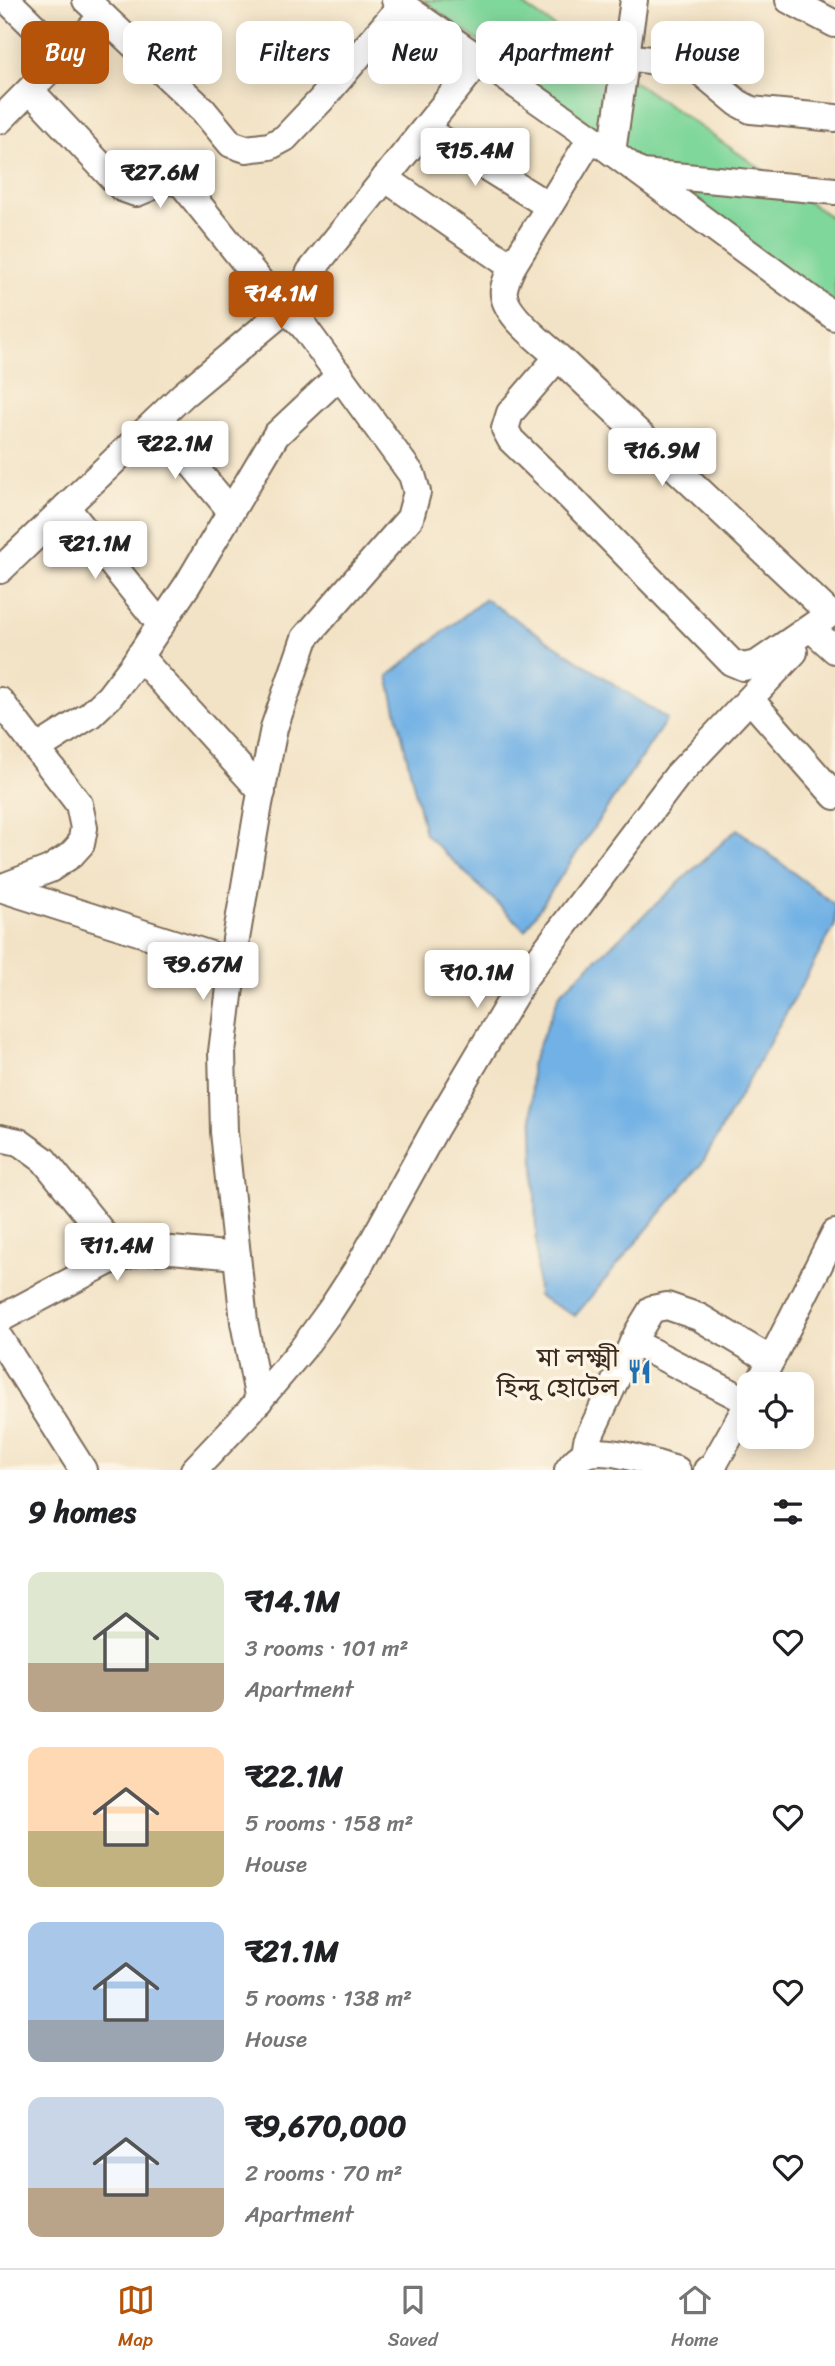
<!DOCTYPE html>
<meta charset="utf-8">
<style>
:root{--surface:#fff;--page:#f2f2f2;--text:#202124;--muted:#757577;--line:#e0e0e0;--accent:#b45309}
body{margin:0;font-family:Sriracha,"Noto Sans Bengali",sans-serif;background:var(--page);color:var(--text);height:100vh;display:flex;flex-direction:column;font-size:26px;white-space:nowrap}
*{box-sizing:border-box;margin:0}
p{font-size:23px;color:var(--muted)}
.icon{flex:none;width:38px;height:38px;fill:none;stroke:currentColor;stroke-width:2;stroke-linecap:round;stroke-linejoin:round}
.map{position:relative;height:1470px;overflow:hidden}
.drawer{display:flex;flex-direction:column;background:var(--surface);flex:1}
.drawer>*{flex:none}
.banner{position:absolute;left:21px;top:21px;width:794px;height:63px;display:flex;gap:14px}
.controls{position:absolute;left:737px;top:1372px;display:grid;gap:14px}
.controls a{display:grid;place-items:center;width:77px;height:77px;border-radius:14px;background:var(--surface);box-shadow:0 4px 18px #0003;font-size:35px}
.price{position:absolute;translate:-50% -60px;padding:0 16px;border-radius:7px;background:#fff;color:#222;font-size:23px;line-height:46px;filter:drop-shadow(0 2px 4px #0008)}
.price::after{content:'';position:absolute;left:50%;top:42px;width:21px;height:16px;margin-left:-10px;background:inherit;clip-path:polygon(0 0,100% 0,50% 100%)}
.price.on{background:var(--accent);color:#fff}
ul{padding:0;list-style:none}
li{display:flex;align-items:center;gap:21px;height:175px;padding:0 28px}
li span{display:grid;place-items:center;flex:none;width:196px;height:140px;border-radius:14px;color:#555}
li>.icon{margin-inline-start:auto}
span .icon{width:84px;height:84px;fill:#fffc;stroke-width:1}
li b{font-size:30px}
h2{display:flex;justify-content:space-between;align-items:center;height:84px;padding:0 28px;font-size:30px}
.chip{padding:0 24px;border-radius:14px;background:var(--surface);box-shadow:0 4px 18px #0003;font-size:24px;line-height:63px}
.chip.on{background:var(--accent);color:#fff}
.dock{display:flex;justify-content:space-around;align-items:center;height:98px;border-top:2px solid var(--line);background:var(--surface);font-size:19px;color:var(--muted)}
.dock a{display:grid;justify-items:center;gap:4px}
.dock .on{color:var(--accent)}
.map>svg:first-child{display:block}
.green{fill:#80d79b;stroke:#5e805c;stroke-width:2}
.water{fill:#71b1e5;stroke:#566e82;stroke-width:2}
.lines{fill:none;stroke-linecap:round;stroke-linejoin:round}
.minor-casing{stroke:#7b6b59;stroke-width:30}
.minor{stroke:#fff;stroke-width:26}
.labels{text-anchor:middle;dominant-baseline:central;stroke-width:7;stroke-linejoin:round;paint-order:stroke}
.poi-label{font-size:26px;fill:#3b2a1e;stroke:#fcf5e5;text-anchor:end}
</style>
<div class="map">
<svg width="835" height="1470" viewBox="0 0 835 1470">
<rect width="100%" height="100%" fill="#fcf5e5"/>
<filter id="ink" filterUnits="userSpaceOnUse"><feTurbulence type="fractalNoise" baseFrequency=".0143" numOctaves="2"/><feDisplacementMap in="SourceGraphic" scale="14" xChannelSelector="R" yChannelSelector="G"/><feConvolveMatrix kernelMatrix="1 2 1 2 8 2 1 2 1" color-interpolation-filters="sRGB"/></filter>
<filter id="wash" filterUnits="userSpaceOnUse"><feTurbulence type="fractalNoise" baseFrequency=".00686" numOctaves="4" result="noise"/><feDisplacementMap in="SourceGraphic" scale="28" xChannelSelector="R" yChannelSelector="G"/><feGaussianBlur stdDeviation="1.57" result="paint"/><feColorMatrix in="noise" values="0 0 0 0 0 0 0 0 0 0 0 0 0 0 0 0 0 1.4 0 .05"/><feComposite in="paint" operator="in"/></filter>
<g filter="url(#wash)">
<rect width="100%" height="100%" fill="#f3e3c6"/>
<!-- green -->
<path class="green" d="M423,0H516L835,220V308Z"/>
<!-- water -->
<g class="water">
<path d="M485,599L667,719L525,930L425,834L388,676Z"/>
<path d="M737,829L835,905V925L703,1162L575,1316L538,1296L531,1065L560,993Z"/>
</g>
</g>
<g filter="url(#ink)">
<g class="lines">
<defs>
<g id="minor">
<path d="M7,0L64,56"/>
<path d="M86,0L203,110L231,144L246,149L270,146L285,138L321,100L402,5"/>
<path d="M395,0L612,152L835,317"/>
<path d="M789,0L835,24"/>
<path d="M626,57L689,65L702,73L738,103L751,110L835,118"/>
<path d="M30,90L122,188L136,193C153,188 165,175 183,185L267,290L304,327"/>
<path d="M0,120L103,16"/>
<path d="M425,129L549,206"/>
<path d="M612,152L634,0"/>
<path d="M642,173L835,191"/>
<path d="M385,178L512,267"/>
<path d="M558,357L510,413L505,429L511,440L570,497L731,662L743,667L757,664L830,614L558,357C542,342 500,312 504,289C505,282 509,274 512,267L591,138"/>
<path d="M156,421L231,511"/>
<path d="M66,507L161,625"/>
<path d="M0,570L183,395L286,309"/>
<path d="M814,631L835,650"/>
<path d="M139,656L262,792"/>
<path d="M750,699L835,796"/>
<path d="M0,701L79,804L84,828L81,844L71,855L50,869L0,888"/>
<path d="M38,748L90,715L109,697L132,667L188,584L276,435L340,375"/>
<path d="M0,888L233,962"/>
<path d="M0,1138L19,1142L44,1160L121,1256"/>
<path d="M0,1319L107,1262L141,1251L172,1250L237,1256"/>
<path d="M0,1339L83,1470"/>
<path d="M633,1342L749,1402"/>
<path d="M759,1384L835,1233"/>
<path d="M259,1401L244,1322L224,1132L222,1052L236,939L259,804L274,728L305,638L410,518L417,492L412,475L304,327C296,302 299,296 310,272L479,61"/>
<path d="M585,1454L587,1441L638,1332L652,1309L667,1306L699,1317L771,1360"/>
<path d="M194,1470L249,1412L303,1348L330,1311L358,1268L436,1127L525,977L677,776L794,652"/>
<path d="M568,1470C572,1464 577,1458 584,1455C606,1445 654,1464 677,1470"/>
<path d="M707,1470L714,1464L749,1402"/>
</g>
</defs>
<!-- minor casing -->
<use href="#minor" class="minor-casing"/>
<!-- minor -->
<use href="#minor" class="minor"/>
</g>
</g>
<!-- icons -->
<defs>
<symbol id="restaurant-bare" viewBox="-9 -9 18 18"><path d="M-5-6h1v4h1v-4h1v4h1v-4h1v5L-1.5 .5V6h-2V.5L-5-1ZM5-6V6H3V1.5H1.5Q1.5-4 5-6Z" fill="#1f6fb2" stroke="#fcf5e5" stroke-width="2.5" paint-order="stroke"/></symbol>
</defs>
<g fill-rule="evenodd">
<use href="#restaurant-bare" x="622" y="1354" width="35" height="35"/>
</g>
<g class="labels">
<!-- poi labels -->
<g class="poi-label">
<text x="619" y="1357">মা লক্ষ্মী<tspan x="619" dy="30">হিন্দু হোটেল</tspan></text>
</g>
</g>
</svg>
<div class="controls">
<a><svg class="icon" aria-label="locate" viewBox="0 0 24 24"><circle cx="12" cy="12" r="6"/><path d="M12 2v4M12 18v4M2 12h4M18 12h4"/></svg></a>
</div>
<b class="price" style="left:475px;top:188px">₹15.4M</b>
<b class="price" style="left:160px;top:210px">₹27.6M</b>
<b class="price on" style="left:281px;top:331px">₹14.1M</b>
<b class="price" style="left:175px;top:481px">₹22.1M</b>
<b class="price" style="left:662px;top:488px">₹16.9M</b>
<b class="price" style="left:95px;top:581px">₹21.1M</b>
<b class="price" style="left:203px;top:1002px">₹9.67M</b>
<b class="price" style="left:477px;top:1010px">₹10.1M</b>
<b class="price" style="left:117px;top:1283px">₹11.4M</b>
<div class="banner">
<a class="chip on">Buy</a>
<a class="chip">Rent</a>
<a class="chip">Filters</a>
<a class="chip">New</a>
<a class="chip">Apartment</a>
<a class="chip">House</a>
</div>
</div>
<section class="drawer">
<h2>9 homes<svg class="icon" aria-label="filters" viewBox="0 0 24 24"><path d="M4 7h16M4 17h16"/><circle cx="9" cy="7" r="2"/><circle cx="15" cy="17" r="2"/></svg></h2>
<ul>
<li><span style="background:linear-gradient(#dfe7d0 65%,#b9a48a 0)"><svg class="icon" aria-label="home" viewBox="0 0 24 24"><path d="M3 11l9-7 9 7M6 9v11h12V9"/></svg></span><div><b>₹14.1M</b><p>3 rooms · 101 m²</p><p>Apartment</p></div><svg class="icon" aria-label="heart" viewBox="0 0 24 24"><path d="M12 20l-8-8c-3-5 5-10 8-4 3-6 11-1 8 4z"/></svg></li>
<li><span style="background:linear-gradient(#ffd9b3 60%,#c2b280 0)"><svg class="icon" aria-label="home" viewBox="0 0 24 24"><path d="M3 11l9-7 9 7M6 9v11h12V9"/></svg></span><div><b>₹22.1M</b><p>5 rooms · 158 m²</p><p>House</p></div><svg class="icon" aria-label="heart" viewBox="0 0 24 24"><path d="M12 20l-8-8c-3-5 5-10 8-4 3-6 11-1 8 4z"/></svg></li>
<li><span style="background:linear-gradient(#a9c7e8 70%,#9aa5b1 0)"><svg class="icon" aria-label="home" viewBox="0 0 24 24"><path d="M3 11l9-7 9 7M6 9v11h12V9"/></svg></span><div><b>₹21.1M</b><p>5 rooms · 138 m²</p><p>House</p></div><svg class="icon" aria-label="heart" viewBox="0 0 24 24"><path d="M12 20l-8-8c-3-5 5-10 8-4 3-6 11-1 8 4z"/></svg></li>
<li><span style="background:linear-gradient(#c9d6e8 65%,#b9a48a 0)"><svg class="icon" aria-label="home" viewBox="0 0 24 24"><path d="M3 11l9-7 9 7M6 9v11h12V9"/></svg></span><div><b>₹9,670,000</b><p>2 rooms · 70 m²</p><p>Apartment</p></div><svg class="icon" aria-label="heart" viewBox="0 0 24 24"><path d="M12 20l-8-8c-3-5 5-10 8-4 3-6 11-1 8 4z"/></svg></li>
</ul>
</section>
<nav class="dock">
<a class="on"><svg class="icon" aria-label="map" viewBox="0 0 24 24"><path d="M3 6l6-2 6 2 6-2v14l-6 2-6-2-6 2zM9 4v14M15 6v14"/></svg>Map</a>
<a><svg class="icon" aria-label="saved" viewBox="0 0 24 24"><path d="M7 4h10v16l-5-4-5 4z"/></svg>Saved</a>
<a><svg class="icon" aria-label="home" viewBox="0 0 24 24"><path d="M3 11l9-7 9 7M6 9v11h12V9"/></svg>Home</a>
</nav>
